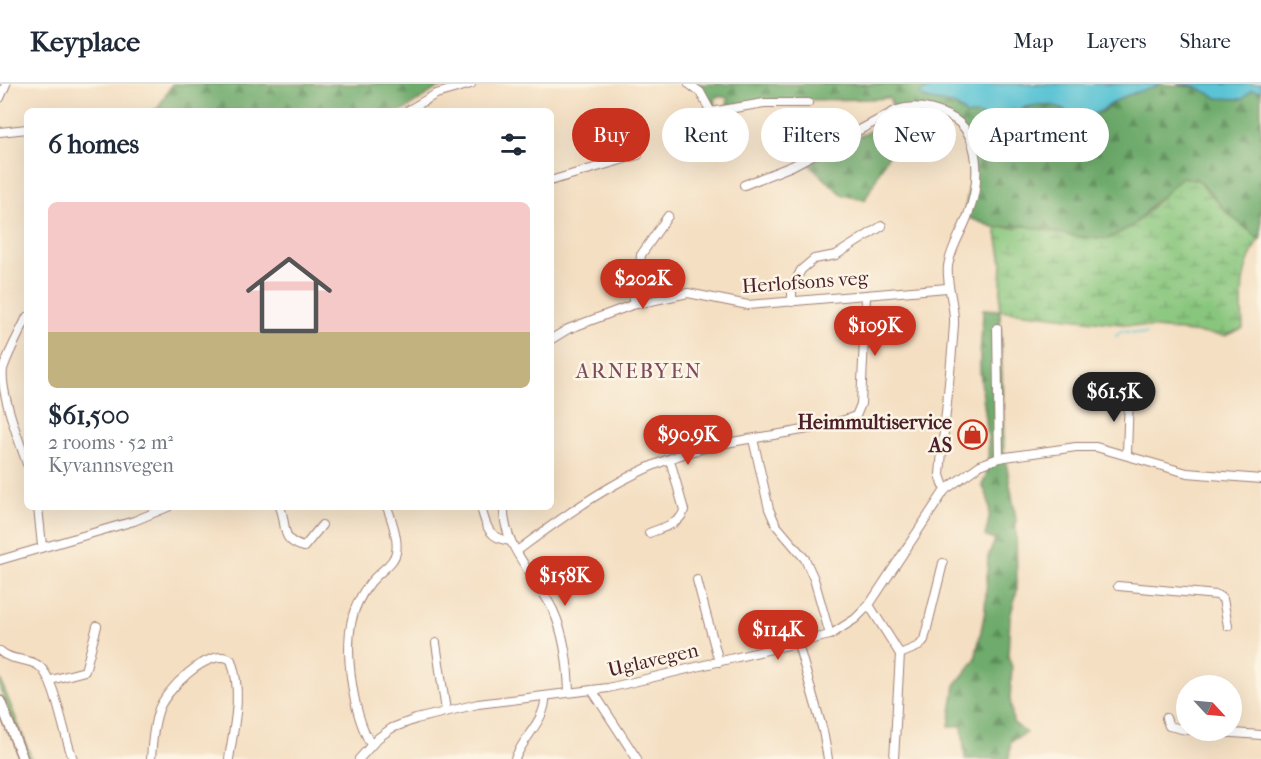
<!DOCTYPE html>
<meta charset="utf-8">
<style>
:root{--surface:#fff;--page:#f2f2f3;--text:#1f2937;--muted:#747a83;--line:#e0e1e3;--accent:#c8321e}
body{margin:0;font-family:"IM FELL French Canon",serif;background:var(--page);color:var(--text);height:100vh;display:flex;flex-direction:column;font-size:22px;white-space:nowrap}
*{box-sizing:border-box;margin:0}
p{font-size:20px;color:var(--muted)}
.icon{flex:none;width:33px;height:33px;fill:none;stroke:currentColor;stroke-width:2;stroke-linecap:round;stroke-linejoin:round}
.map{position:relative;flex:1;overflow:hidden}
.side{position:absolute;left:24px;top:24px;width:530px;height:402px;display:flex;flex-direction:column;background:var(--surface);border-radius:9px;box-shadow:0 6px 24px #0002}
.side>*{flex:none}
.guide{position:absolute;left:572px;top:24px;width:570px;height:54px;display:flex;gap:12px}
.needle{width:39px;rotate:116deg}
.buttons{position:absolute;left:1176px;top:591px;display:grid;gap:12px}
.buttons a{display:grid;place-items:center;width:66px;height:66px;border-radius:50%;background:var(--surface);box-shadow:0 6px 24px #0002;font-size:30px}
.price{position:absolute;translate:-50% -51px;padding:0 14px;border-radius:21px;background:var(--accent);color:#fff;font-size:20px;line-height:39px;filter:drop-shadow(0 2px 3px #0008)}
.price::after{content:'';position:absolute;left:50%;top:36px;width:18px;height:14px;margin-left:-9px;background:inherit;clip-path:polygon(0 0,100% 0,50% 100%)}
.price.current{background:#222;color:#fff}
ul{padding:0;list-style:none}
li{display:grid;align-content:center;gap:12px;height:318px;padding:0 24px}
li+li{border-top:2px solid var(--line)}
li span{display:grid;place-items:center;height:186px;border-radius:9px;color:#555}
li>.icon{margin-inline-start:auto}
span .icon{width:108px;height:108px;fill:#fffc;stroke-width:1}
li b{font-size:26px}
h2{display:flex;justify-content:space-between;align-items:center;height:72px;padding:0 24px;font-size:26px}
.pill{padding:0 21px;border-radius:27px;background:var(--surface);box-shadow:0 6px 24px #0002;font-size:21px;line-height:54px}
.pill.current{background:var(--accent);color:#fff}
header{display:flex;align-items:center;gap:36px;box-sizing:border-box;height:84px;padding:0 30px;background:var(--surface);border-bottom:2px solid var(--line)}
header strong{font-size:28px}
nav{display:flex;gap:33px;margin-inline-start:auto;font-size:21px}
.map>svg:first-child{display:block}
.green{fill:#88c67d;stroke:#697254;stroke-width:1.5}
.forest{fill:url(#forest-firs);stroke:#5c654c;stroke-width:1.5}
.wetland{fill:url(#wetland-marsh);stroke:#697254;stroke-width:1.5}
.water{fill:#5ac4d5;stroke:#527280;stroke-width:1.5}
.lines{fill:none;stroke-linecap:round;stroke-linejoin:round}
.stream{stroke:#5ac4d5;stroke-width:2}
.minor-casing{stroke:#9f7f76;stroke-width:10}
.tertiary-casing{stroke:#9f7f76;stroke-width:12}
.minor{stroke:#fff;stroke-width:8}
.tertiary{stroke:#fff;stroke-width:9}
.labels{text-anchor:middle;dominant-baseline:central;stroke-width:5;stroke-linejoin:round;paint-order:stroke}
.street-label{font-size:20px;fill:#4a1f2b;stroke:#fcf5e5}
.poi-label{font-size:20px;font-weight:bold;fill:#4a1f2b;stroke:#fcf5e5;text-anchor:end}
.neighbourhood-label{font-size:21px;letter-spacing:1.5px;fill:#7d4b5d;stroke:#fcf5e5}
</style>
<header>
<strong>Keyplace</strong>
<nav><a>Map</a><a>Layers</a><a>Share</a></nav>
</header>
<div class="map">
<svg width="1261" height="675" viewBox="0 0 1261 675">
<defs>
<pattern id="forest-firs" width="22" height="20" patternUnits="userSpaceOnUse" patternTransform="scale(1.5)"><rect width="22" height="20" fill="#6eab6c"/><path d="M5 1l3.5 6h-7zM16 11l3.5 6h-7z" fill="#5c8b59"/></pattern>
<pattern id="wetland-marsh" width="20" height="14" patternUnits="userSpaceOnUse" patternTransform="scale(1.5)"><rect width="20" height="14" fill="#88c67d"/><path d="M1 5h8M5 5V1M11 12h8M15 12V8" fill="none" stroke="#71a067"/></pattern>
</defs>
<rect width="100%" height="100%" fill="#fcf5e5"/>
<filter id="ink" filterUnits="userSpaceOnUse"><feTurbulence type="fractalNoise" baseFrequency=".0167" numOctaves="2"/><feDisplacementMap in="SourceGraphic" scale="12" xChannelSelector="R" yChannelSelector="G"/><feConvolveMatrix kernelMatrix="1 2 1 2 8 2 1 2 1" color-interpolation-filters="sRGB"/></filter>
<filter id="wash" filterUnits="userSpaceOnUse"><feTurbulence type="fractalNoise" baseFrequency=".008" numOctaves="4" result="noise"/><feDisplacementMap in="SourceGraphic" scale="24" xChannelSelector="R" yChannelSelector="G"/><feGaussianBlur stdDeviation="1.35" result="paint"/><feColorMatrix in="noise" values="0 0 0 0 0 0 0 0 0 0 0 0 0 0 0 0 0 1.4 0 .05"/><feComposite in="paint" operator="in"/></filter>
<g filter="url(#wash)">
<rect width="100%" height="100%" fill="#f4dfc2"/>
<!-- green -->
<path class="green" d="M0,595L32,675H27L0,605Z"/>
<!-- forest -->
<g class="forest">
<path d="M172,0H459L436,5L403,27H151L158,24Z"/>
<path d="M697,0H935L925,15L949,18L967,31L1017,28L1039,19L1057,22L1066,30L1079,32L1102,28L1120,14L1160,0L1196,3L1218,14L1242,15L1251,6L1261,7V156L1227,129L1199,97L1157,115L1134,141L1108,155L1077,153L1025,142L996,144L964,132C972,87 982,37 921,27L899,50L865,116L842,111L809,80L897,32L889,14C835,18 781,12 727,22L728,14L716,12L715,24Z"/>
<path d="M983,225L1000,226L1004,366L1016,435L1017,507L1010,533L1008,572L1012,583L1010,614L1013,638L1026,649L1011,657L1009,675H965L962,642H949L955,601L975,576L985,527L988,473L995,456L985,452C990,433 993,419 982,401C997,378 981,314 980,285C979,264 983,246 983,225Z"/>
</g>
<!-- wetland -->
<path class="wetland" d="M1182,93L1199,97L1227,129L1259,155C1240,188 1241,206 1243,244L1225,252L1000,226L1002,178L996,144L1025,142L1077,153L1108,155L1134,141Z"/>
<!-- water -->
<g class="water">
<path d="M935,0H1160C1148,8 1133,7 1121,14C1103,23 1103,31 1079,32C1068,32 1064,24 1054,22C1038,17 1003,28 990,38L979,31H967C947,11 934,23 919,10Z"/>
<path d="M1177,0H1261V7L1251,6L1243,15L1218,14L1196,3Z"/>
</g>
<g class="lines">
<!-- stream -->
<path class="stream" d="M1116,252L1121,247L1146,250"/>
</g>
</g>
<g filter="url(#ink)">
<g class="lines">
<defs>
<g id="minor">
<path d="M689,0L700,8L711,28L764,19H808"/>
<path d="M0,14L6,0"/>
<path d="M407,27L436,10L471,0"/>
<path d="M0,48L27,45"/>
<path d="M550,97L638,71"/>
<path d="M744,101L792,82L897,26C915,20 932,24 949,32C983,48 980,100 968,131C962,148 951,163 948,182C946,202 955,220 954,240C951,290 944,340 940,391L945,406"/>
<path d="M792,218V204L801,186L814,175L836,171L882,142"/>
<path d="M632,221L688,209L748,221L947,204"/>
<path d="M27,233C19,250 9,267 3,285C0,309 19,356 27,380"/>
<path d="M997,244L999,374"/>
<path d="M550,256L568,245L632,221L638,199L641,171L668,132"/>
<path d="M753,355L769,425L776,441L805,475L814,495L830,551"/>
<path d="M1127,369L1129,313"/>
<path d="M38,423L42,462"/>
<path d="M280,423C288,443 279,456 304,463L322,441"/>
<path d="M481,423C486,442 488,454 510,457"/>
<path d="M504,423C502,462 537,493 553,526C565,552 568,580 569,608"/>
<path d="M649,449C661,444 681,440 684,426L670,376"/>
<path d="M517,467C577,422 638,378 713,362C759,351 811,349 856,332L861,320L866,212"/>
<path d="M0,476L134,437L168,423"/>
<path d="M697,496L719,578"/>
<path d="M1118,502L1217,511L1223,515L1228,542"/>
<path d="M869,521L900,570L894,675"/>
<path d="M436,559L446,627"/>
<path d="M798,560L823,647L828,675"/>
<path d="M0,567C12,578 27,573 39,582C55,593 64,653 73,675"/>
<path d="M900,570L919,562L924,556L943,479"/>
<path d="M51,596L85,587L97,542"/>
<path d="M592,606L637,675"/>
<path d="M1166,634L1169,642L1186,646"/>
<path d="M1191,646L1261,651"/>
<path d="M371,661C352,627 340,554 358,518C381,470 413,492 387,423"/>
<path d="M151,675C152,660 153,643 158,628C163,608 210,561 231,576C243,609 234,641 229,675"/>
<path d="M359,675L378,654L392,644L416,635L478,620L608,604L830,551L855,535L869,521L945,406L980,381L999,374L1076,363H1096L1187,389L1261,395"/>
<path d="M515,675C523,653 547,635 545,612"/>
</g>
<path id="tertiary" d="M0,617L23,675"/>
</defs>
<!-- minor casing -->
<use href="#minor" class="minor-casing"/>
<!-- tertiary casing -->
<use href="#tertiary" class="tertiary-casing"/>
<!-- minor -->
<use href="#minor" class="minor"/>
<!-- tertiary -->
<use href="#tertiary" class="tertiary"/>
</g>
</g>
<!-- icons -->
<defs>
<symbol id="shop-ring" viewBox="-11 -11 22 22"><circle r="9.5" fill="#fcf5e5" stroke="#c8321e" stroke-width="1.5"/><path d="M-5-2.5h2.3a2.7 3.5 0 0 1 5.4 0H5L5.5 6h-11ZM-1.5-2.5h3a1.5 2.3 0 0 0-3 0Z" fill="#c8321e"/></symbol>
</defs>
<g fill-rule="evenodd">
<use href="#shop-ring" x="956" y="334" width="33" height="33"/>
</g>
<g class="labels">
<!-- street labels -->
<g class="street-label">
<text transform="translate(805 198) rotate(-4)">Herlofsons veg</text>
<text transform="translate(653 576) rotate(-13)">Uglavegen</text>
</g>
<!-- poi labels -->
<g class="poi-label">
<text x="952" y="338">Heimmultiservice<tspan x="952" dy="23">AS</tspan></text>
</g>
<!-- neighbourhood labels -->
<g class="neighbourhood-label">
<text x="639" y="287">ARNEBYEN</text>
</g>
</g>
</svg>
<div class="buttons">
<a><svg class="needle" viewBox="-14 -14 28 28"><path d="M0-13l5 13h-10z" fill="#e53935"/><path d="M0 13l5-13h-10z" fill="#747a83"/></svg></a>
</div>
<b class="price" style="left:643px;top:226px">$202K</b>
<b class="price" style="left:875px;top:273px">$109K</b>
<b class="price current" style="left:1114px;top:339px">$61.5K</b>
<b class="price" style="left:688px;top:382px">$90.9K</b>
<b class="price" style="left:565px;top:523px">$158K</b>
<b class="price" style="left:778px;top:577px">$114K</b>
<div class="guide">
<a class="pill current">Buy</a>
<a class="pill">Rent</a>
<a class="pill">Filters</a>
<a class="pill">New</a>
<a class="pill">Apartment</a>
</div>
<section class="side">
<h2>6 homes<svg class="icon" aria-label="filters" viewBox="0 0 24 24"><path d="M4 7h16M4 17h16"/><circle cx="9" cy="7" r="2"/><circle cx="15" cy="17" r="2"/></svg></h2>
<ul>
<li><span style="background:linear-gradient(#f6c9c9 70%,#c2b280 0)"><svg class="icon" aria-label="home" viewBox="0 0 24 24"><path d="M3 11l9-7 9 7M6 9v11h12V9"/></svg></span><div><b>$61,500</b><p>2 rooms · 52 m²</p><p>Kyvannsvegen</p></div></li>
</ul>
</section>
</div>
